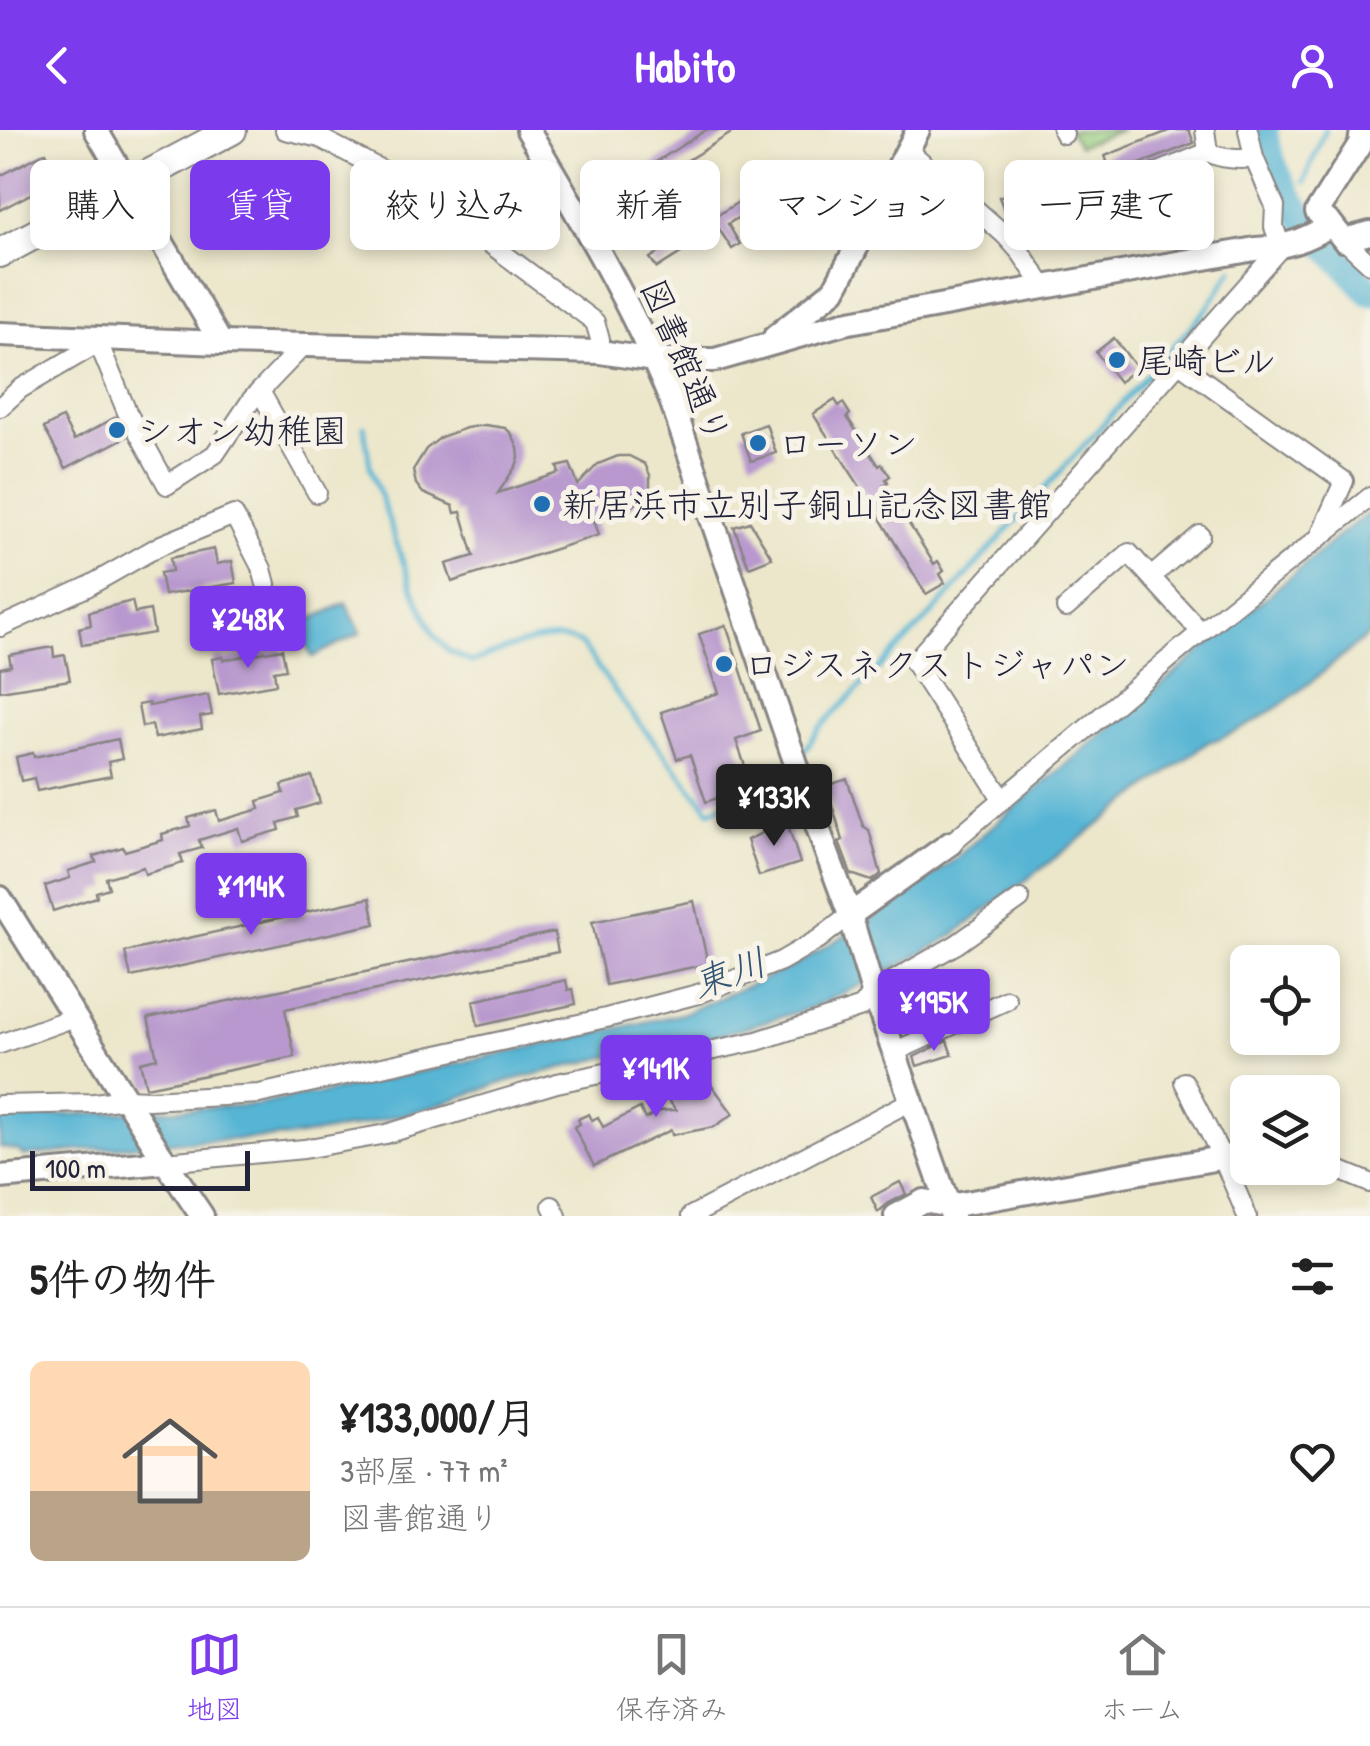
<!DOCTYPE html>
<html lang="ja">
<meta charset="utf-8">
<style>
:root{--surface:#fff;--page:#f2f2f2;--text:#222;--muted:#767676;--line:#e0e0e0;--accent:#7c3aed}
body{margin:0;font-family:"Patrick Hand","Klee One",sans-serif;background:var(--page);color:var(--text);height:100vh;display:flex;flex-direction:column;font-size:38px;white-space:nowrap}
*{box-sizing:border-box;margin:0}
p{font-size:32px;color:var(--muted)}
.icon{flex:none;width:55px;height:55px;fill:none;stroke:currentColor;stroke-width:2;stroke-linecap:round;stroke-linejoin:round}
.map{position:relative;height:1086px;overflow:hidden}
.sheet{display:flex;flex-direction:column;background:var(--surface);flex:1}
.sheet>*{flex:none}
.hud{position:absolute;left:30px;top:30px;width:1310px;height:90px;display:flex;gap:20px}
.buttons{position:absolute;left:1230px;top:815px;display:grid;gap:20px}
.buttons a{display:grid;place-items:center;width:110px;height:110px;border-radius:15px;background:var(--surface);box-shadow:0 5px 15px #0003;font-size:50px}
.scale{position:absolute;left:30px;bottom:25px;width:220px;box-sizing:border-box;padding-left:10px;border:5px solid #22223b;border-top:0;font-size:28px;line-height:35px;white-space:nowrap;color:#22223b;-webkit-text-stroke:8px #f7f3e8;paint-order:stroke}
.price{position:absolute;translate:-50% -85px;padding:0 22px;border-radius:10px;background:var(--accent);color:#fff;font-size:32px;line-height:65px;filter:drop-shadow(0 2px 5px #0008)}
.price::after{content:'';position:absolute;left:50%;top:60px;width:30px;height:22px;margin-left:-15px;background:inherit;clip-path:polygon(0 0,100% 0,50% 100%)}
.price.active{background:#222;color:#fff}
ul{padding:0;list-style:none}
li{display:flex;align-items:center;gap:30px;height:250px;padding:0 30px}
li span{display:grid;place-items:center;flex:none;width:280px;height:200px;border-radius:15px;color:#555}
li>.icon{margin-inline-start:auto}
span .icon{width:120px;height:120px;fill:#fffc;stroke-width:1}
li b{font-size:42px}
h2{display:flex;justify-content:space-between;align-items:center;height:120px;padding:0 30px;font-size:42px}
.chip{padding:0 35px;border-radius:15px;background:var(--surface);box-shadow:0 5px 15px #0003;font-size:35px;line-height:90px}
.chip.active{background:var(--accent);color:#fff}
header{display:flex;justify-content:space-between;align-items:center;height:130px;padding:0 30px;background:var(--accent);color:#fff;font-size:45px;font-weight:800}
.tabs{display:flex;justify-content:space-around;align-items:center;height:140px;border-top:2px solid var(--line);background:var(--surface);font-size:28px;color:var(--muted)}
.tabs a{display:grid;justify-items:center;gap:5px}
.tabs .active{color:var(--accent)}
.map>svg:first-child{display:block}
.green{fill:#97cd80;stroke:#5c785e;stroke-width:2.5}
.water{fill:#56b5d4;stroke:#3c6c88;stroke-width:2.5}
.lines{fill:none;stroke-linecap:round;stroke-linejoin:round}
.stream{stroke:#56b5d4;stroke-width:5}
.river{stroke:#56b5d4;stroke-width:28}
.building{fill:#b898ce}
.minor-casing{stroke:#878483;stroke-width:22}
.tertiary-casing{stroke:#878483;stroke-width:28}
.primary-casing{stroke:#878483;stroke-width:32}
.minor{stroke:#fff;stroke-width:18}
.tertiary{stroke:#fff;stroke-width:22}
.primary{stroke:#fff;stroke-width:28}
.poi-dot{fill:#1f6fb2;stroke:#f7f3e8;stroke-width:4}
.labels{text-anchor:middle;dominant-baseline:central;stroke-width:10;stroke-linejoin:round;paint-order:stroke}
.poi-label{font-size:35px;fill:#22223b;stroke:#f7f3e8;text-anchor:start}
.street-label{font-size:35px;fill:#22223b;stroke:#f7f3e8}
.water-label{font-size:38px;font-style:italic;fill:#345571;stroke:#f7f3e8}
</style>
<header><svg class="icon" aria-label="back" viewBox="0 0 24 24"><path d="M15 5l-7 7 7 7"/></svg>Habito<svg class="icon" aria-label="person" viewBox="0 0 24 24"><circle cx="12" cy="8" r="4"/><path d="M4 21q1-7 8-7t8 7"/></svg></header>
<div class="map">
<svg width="1370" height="1086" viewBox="0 0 1370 1086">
<rect width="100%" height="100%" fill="#f7f3e8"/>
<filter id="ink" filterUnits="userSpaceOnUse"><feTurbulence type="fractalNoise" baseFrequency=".01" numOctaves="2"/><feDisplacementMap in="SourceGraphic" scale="20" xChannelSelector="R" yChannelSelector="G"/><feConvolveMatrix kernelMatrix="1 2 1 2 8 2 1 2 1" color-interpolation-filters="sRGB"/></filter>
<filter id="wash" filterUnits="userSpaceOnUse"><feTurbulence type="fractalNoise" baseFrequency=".0048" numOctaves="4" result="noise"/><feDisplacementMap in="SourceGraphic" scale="40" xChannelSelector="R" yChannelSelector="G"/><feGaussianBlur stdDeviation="2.25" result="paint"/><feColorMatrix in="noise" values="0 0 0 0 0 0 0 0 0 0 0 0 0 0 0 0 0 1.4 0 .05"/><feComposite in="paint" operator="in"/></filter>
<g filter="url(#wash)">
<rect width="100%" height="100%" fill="#ece7cb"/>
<!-- green -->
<path class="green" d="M1068,0H1122L1079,16Z"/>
<!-- water -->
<g class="water">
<path d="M1370,382V504C1327,538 1260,600 1208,612L952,806L885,844L811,878L682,916L607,927L508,951L429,978L353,997L293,1007L173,1012L23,1026L19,1021L0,1017V988L257,975L309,964L315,965L681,884L790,838L870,790L954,730L983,704L1346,400Z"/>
<path d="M346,473L361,503L312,527L297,496Z"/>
</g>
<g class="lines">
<!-- stream -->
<g class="stream">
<path d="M1304,52L1325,0"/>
<path d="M1294,77L1298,67"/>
<path d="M364,296L370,336L411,455L434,505L449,521L471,532C503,522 551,496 582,515L624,574L710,681L790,641"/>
<path d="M804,621L820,598L930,486L1206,180L1233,139"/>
</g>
<!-- river -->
<path class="river" d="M1264,0C1274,68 1326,113 1370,162"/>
</g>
<g id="blocks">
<!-- building -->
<g class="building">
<path d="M706,0H736L617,74L609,62Z"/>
<path d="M1171,0H1189L1194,13L1112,45L1105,26Z"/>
<path d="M46,22L57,44L54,45L57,50L0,80V46Z"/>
<path d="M1079,36L1087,56L1007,87L999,67Z"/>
<path d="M770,52L777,63L728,94L740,114L732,119L719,99L657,138L650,128Z"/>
<path d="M1114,208L1137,238L1119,252L1096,222Z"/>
<path d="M835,270L839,276L843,273L850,284L847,287L879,336L882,334L890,346L886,349L888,352L884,355L899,378L902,376L909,387L906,389L934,434L938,431L944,441L940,444L945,453L926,464L875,380L813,284Z"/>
<path d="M116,287L126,307L66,338L44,298L62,288L74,310Z"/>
<path d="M766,294L776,323L751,331L741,303Z"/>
<path d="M485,295L505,298L511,303L518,318L519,328L516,336L498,363L559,343L557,337L570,334L578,355L598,334L618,326H629L645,334L650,345V356L643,367L634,375L617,382L592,384L599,405L452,452L446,434L474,426L461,382L455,383L453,376L423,363L416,354L413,340L426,319L441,307L466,298Z"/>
<path d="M750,392L772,428L749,437L734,397Z"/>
<path d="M214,419L217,434L232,431L236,453L164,465L160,443L172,441L170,428Z"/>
<path d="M132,471L135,483L150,480L154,503L82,515L79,498L91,495L89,482Z"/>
<path d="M726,495L761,601L736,610L752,656L706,672L690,625L677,629L661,582L719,563L699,504Z"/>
<path d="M53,517L54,527L65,525L70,550L0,561V538L11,536L9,525Z"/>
<path d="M282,519L286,539L274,541L276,554L219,564L212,529L223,527V530Z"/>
<path d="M208,565L212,585L200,587L202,599L155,608L152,595L142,597L138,575L149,573V576Z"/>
<path d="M118,609L122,629L108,632L111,646L37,661L34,648L21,651L16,627L33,623L34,627Z"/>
<path d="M312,646L320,673L296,680L298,687L278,693L280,700L242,711L238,698L199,710L202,718L180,724L183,733L145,744L143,737L106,748L109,758L96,762L97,767L53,781L45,756L70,748L68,741L96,732L94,726L123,717L125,721L163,710L162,704L190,696L188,688L216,680L219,691L260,679L258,671L284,663L282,655Z"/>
<path d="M847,649L863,696L869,700L881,744L872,751L851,744L839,712L843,710L826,656Z"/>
<path d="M786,689L800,733L759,746L747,710L773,698L772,694Z"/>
<path d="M370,768L375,794L131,847L125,822Z"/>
<path d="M694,771L708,834L606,855L592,792Z"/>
<path d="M554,802L558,822L285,879L295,927L146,957L140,932L157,928L148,888Z"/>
<path d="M566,850L568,860L573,859L576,874L478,896L473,871Z"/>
<path d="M947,911L952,925L917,936L914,927Z"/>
<path d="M700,939L733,984L714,997L672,1005L671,1000L594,1036L574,997L580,994L578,989L589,984L592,990L598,987L603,997L640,978L645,989L659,981L676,980L664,964Z"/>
<path d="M900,1052L906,1064L889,1073L878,1082L871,1067Z"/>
</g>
</g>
</g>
<g filter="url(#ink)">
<use href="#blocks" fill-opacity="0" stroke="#878483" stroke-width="2.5"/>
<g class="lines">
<defs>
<g id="minor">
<path d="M285,0L320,8L407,53L426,66L595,192L600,209V222"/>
<path d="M1062,0L1064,4"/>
<path d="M908,20L1005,105L1208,22L1205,0"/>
<path d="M1208,22C1220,29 1241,30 1254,28"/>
<path d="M1005,105L1021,123L1044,157"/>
<path d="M1344,110L1370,134"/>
<path d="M96,207L127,282L167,355L215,324L252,269L260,261"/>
<path d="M304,215L260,261L317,363"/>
<path d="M1179,233L1344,351L1322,401"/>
<path d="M0,277L20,259L88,219L96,207"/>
<path d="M1151,447L1200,405"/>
<path d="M1066,478L1129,423L1201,502"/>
<path d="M0,497L87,457L161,415L234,385L262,439L266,454"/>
<path d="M1003,670L914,532L1281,117L1274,97L1275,76L1254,28L1248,0"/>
<path d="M951,713L1201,502L1370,367"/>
<path d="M0,914L75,887"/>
<path d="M894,922L1007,870"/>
<path d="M1184,952L1223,1029L1247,1086"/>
<path d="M0,975L94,973L126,969L149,970L259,964L606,888L698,864L739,848L781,831L819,809L850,785"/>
<path d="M165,1032L304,1019L386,1004L557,953L757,911L862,877L873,862L957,814L1020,769"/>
<path d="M1322,1033L1370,1053"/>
<path d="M552,1076L557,1086"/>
<path d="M691,1086L911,971"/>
</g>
<g id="tertiary">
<path d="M96,0L221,213"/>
<path d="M528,0C581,89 633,177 672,273L825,718L850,785L873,862L952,1086"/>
<path d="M1362,0L1360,14L1317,82L1332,95L1344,110L1370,103"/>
<path d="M0,204L221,213L600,222L654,230H715L844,193L1255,119C1289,117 1303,110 1332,95"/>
<path d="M775,207L834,160L918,0"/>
<path d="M0,768L159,1022L202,1086"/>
<path d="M850,785L951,713"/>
<path d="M0,1047L165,1032"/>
<path d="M896,1086L924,1071L949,1076L1248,1023"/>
</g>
<path id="primary" d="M0,123L232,0"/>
</defs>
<!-- minor casing -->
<use href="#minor" class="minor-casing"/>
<!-- tertiary casing -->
<use href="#tertiary" class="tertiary-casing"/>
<!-- primary casing -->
<use href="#primary" class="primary-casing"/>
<!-- minor -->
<use href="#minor" class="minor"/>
<!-- tertiary -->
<use href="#tertiary" class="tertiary"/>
<!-- primary -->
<use href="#primary" class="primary"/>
</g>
</g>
<!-- markers -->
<g class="poi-dot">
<circle cx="1117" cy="230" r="10"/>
<circle cx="117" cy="300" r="10"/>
<circle cx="758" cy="313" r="10"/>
<circle cx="542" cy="374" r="10"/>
<circle cx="724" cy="534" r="10"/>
</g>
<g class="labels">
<!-- poi labels -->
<g class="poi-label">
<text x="1137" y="230">尾崎ビル</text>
<text x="137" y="300">シオン幼稚園</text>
<text x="778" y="313">ローソン</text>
<text x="562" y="374">新居浜市立別子銅山記念図書館</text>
<text x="744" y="534">ロジスネクストジャパン</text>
</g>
<!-- street labels -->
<g class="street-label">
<text transform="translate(686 231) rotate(67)">図書館通り</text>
</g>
<!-- water labels -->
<g class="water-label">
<text transform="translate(729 842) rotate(-20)">東川</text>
</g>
</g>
</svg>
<div class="buttons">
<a><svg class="icon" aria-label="locate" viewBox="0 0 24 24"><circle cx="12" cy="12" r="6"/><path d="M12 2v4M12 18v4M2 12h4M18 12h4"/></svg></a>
<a><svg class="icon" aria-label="layers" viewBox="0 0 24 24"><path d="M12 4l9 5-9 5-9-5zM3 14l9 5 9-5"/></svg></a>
</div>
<div class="scale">100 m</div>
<b class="price" style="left:248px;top:541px">¥248K</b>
<b class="price active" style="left:774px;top:719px">¥133K</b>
<b class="price" style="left:251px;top:808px">¥114K</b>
<b class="price" style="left:934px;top:924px">¥195K</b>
<b class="price" style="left:656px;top:990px">¥141K</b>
<div class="hud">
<a class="chip">購入</a>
<a class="chip active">賃貸</a>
<a class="chip">絞り込み</a>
<a class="chip">新着</a>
<a class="chip">マンション</a>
<a class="chip">一戸建て</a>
</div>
</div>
<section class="sheet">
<h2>5件の物件<svg class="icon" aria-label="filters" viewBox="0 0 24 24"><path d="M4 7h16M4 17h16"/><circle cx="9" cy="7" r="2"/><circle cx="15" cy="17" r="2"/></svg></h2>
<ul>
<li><span style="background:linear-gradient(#ffd9b3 65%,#b9a48a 0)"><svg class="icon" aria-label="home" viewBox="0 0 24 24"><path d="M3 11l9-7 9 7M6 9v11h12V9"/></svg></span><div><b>¥133,000/月</b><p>3部屋 · 77 m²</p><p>図書館通り</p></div><svg class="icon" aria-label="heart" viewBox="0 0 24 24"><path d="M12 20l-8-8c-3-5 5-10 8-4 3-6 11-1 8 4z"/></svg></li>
</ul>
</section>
<nav class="tabs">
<a class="active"><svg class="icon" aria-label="map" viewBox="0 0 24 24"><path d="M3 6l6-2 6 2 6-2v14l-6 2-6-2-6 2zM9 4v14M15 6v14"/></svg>地図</a>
<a><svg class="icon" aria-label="saved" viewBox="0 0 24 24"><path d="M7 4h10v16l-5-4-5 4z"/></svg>保存済み</a>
<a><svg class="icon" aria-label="home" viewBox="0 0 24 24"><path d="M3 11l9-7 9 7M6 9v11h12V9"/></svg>ホーム</a>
</nav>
